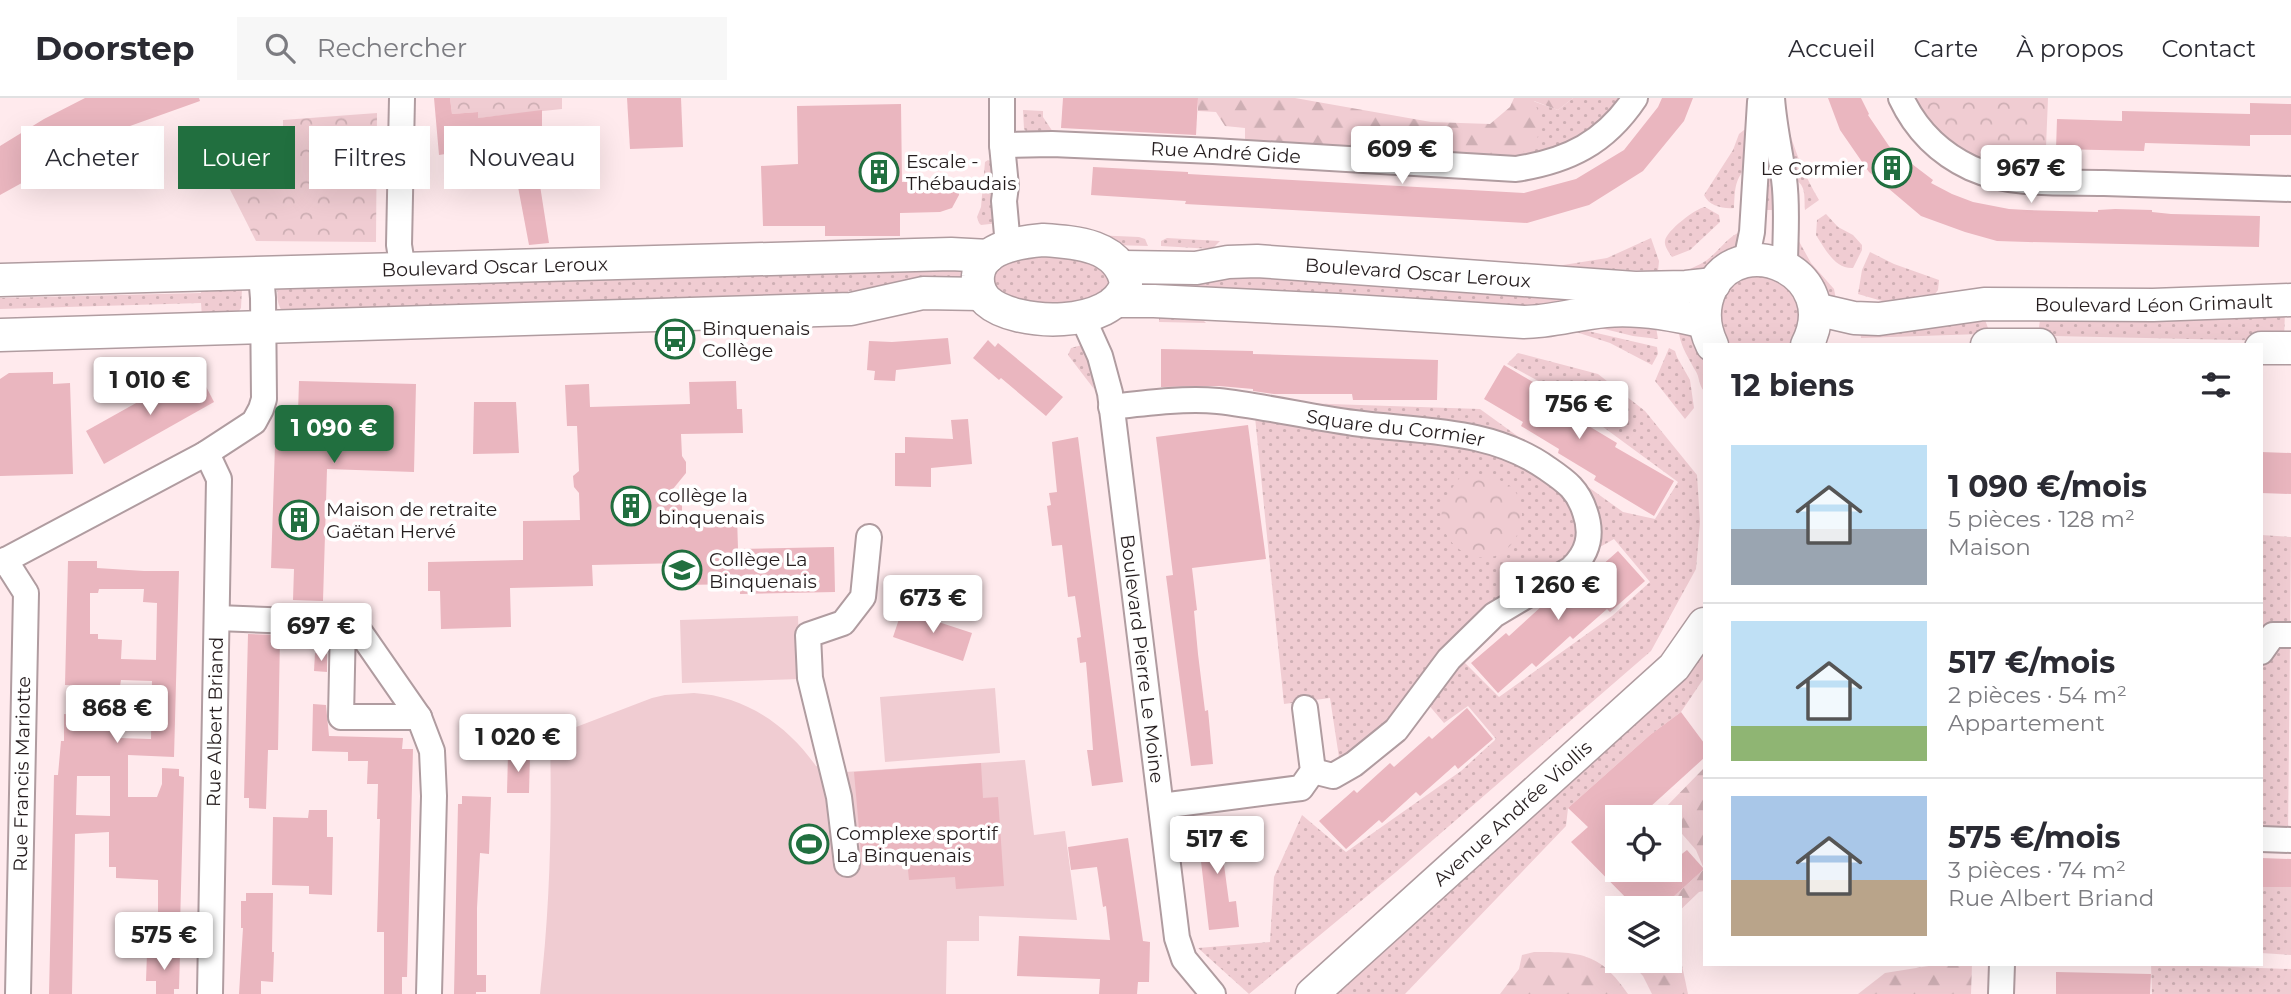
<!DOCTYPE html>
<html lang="fr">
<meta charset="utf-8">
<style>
:root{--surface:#fff;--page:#f7f7f7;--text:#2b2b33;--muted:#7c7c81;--line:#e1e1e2;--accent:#216f3f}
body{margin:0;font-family:Montserrat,sans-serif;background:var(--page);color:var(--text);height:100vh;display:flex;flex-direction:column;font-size:26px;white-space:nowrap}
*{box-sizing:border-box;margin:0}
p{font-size:23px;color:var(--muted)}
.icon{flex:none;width:38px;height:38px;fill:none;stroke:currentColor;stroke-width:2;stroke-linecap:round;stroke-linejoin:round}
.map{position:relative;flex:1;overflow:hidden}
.details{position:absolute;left:1703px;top:245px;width:560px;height:623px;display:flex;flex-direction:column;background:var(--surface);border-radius:0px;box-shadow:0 7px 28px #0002}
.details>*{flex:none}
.hud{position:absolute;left:21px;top:28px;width:665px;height:63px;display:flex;gap:14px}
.buttons{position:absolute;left:1605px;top:707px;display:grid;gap:14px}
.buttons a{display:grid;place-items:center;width:77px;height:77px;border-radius:0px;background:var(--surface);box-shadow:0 7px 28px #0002;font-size:35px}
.price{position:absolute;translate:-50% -60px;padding:0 16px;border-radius:7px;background:#fff;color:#222;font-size:23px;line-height:46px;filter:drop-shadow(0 2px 4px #0008)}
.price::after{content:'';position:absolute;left:50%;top:42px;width:21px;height:16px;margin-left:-10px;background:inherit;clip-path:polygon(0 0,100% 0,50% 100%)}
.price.on{background:var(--accent);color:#fff}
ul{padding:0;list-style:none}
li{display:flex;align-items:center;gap:21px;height:175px;padding:0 28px}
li+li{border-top:2px solid var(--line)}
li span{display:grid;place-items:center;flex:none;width:196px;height:140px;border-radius:0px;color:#555}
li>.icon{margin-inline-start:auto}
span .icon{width:84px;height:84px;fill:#fffc;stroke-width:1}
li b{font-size:30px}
h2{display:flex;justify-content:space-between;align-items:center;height:84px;padding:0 28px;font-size:30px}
.chip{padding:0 24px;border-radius:0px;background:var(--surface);box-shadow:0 7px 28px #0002;font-size:24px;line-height:63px}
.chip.on{background:var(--accent);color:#fff}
header{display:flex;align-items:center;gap:42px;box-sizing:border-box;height:98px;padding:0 35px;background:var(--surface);border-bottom:2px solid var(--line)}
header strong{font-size:33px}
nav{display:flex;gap:38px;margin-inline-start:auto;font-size:24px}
.search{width:490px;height:63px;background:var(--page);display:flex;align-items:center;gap:18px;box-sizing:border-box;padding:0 24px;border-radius:0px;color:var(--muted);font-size:26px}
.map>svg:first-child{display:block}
.grass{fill:url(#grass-dots)}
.forest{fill:url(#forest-firs)}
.park{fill:url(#park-crowns)}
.pitch{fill:#f0ccd2}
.building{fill:#eab6bf;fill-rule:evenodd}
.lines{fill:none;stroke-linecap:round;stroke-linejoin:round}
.minor-casing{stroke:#b09ca0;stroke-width:28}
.major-casing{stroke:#b09ca0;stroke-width:35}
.minor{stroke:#fff;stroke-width:24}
.major{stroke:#fff;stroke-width:32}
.labels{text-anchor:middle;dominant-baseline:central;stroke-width:7;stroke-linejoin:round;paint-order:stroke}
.street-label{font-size:19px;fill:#261e1f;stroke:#fff}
.poi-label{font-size:19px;fill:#261e1f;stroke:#fff;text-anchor:start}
</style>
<header>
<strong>Doorstep</strong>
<div class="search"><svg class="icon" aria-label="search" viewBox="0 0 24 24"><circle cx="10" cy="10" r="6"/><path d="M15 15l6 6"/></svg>Rechercher</div>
<nav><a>Accueil</a><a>Carte</a><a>À propos</a><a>Contact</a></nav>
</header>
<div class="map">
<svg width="2291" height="896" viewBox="0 0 2291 896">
<defs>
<pattern id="grass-dots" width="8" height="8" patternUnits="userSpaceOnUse" patternTransform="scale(1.75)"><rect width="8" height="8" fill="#f0ccd2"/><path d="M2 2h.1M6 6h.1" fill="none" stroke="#ceafb4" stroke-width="1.8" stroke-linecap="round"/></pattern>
<pattern id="forest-firs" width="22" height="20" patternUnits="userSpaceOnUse" patternTransform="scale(1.75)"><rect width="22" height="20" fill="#f0ccd2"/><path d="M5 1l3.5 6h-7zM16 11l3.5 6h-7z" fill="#ceafb4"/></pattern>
<pattern id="park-crowns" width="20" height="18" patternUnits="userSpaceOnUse" patternTransform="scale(1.75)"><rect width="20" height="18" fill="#f0ccd2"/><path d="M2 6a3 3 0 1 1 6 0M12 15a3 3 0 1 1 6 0" fill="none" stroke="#ceafb4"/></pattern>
</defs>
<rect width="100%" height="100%" fill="#ffeaed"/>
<!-- grass -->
<g class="grass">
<path d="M1573,0H1621C1597,41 1555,50 1512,62L1533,3L1558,12Z"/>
<path d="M1023,12L1043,13V19L1057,40L1032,39L1024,31Z"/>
<path d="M1786,22C1794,51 1804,77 1819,102L1805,112C1804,98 1807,85 1791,80Z"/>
<path d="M1744,32H1748L1746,70C1734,82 1735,94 1734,110C1723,111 1709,108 1704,97L1733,52L1739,36Z"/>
<path d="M1769,46L1780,112H1763Z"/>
<path d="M988,62L990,63L999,125L981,127L979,125L977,119L981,109L985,64Z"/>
<path d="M1705,109L1719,117L1720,124L1690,152L1672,159C1669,155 1664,148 1665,143C1666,133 1696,110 1705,109Z"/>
<path d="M1826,116L1838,129L1853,137L1862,147V152L1853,170C1835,171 1825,151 1816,137L1817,122Z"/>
<path d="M1742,133L1735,155L1715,173L1679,179C1687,170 1698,169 1707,162C1720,152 1727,139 1742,133Z"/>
<path d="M1093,137L1139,139L1145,141L1148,148L1112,147Z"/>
<path d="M1796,138L1811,165L1834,191L1837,207L1828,203L1795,165Z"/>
<path d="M1167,140L1220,143L1212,151L1161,148V143Z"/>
<path d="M1651,140L1659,163L1658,173L1551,169L1607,160Z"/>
<path d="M1033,151L1103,165L1111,185C1105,196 1076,209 1063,211C1055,213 1044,208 1036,206C1016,201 982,198 997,169Z"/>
<path d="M1870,154L1894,166L1939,182L1938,192L1935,196L1915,198V202L1889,205L1858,196L1862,172Z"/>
<path d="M962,163L968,189L848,193L849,206L284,216C275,204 277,194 279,181Z"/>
<path d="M1762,169L1806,205L1794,247H1726L1719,237L1721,190Z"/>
<path d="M1257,173L1583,191L1575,210L1160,198V176L1239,180Z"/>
<path d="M201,185H235L242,191L241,210L236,217L202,219L201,205L0,211V200L201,195Z"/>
<path d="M1159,211L1202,221L1206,225L1159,224Z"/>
<path d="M2285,212L2284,243L2054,238H2047L2039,229L2040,222Z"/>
<path d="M1984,219L1988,230L1985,234L1980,236L1861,240L1860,228Z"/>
<path d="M1655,223L1658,241L1633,238L1584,226Z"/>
<path d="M1678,228L1685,229L1704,248V293C1698,286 1700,279 1695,272C1686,255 1680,248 1678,228Z"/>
<path d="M1573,233H1588L1657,249L1658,256L1652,267L1610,245Z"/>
<path d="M1082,247L1090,268L1094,291L1068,257L1071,250Z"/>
<path d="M1669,250L1675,253L1677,259L1690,282L1694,310L1685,321L1655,283Z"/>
<path d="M1518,255L1598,276L1645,313L1697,377L1700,424L1696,471L1651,553L1396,774L1249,896L1198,850L1270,844L1274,779L1302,717L1346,754L1461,673L1496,641L1468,608L1444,625L1427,605L1463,563L1499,599L1612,518L1650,484L1614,441L1493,510L1389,627L1340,666L1330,600L1284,606L1255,319L1268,304L1480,311L1623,414L1655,421L1678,384L1546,287L1507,266Z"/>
<path d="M2261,437L2291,439L2288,738H2261Z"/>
<path d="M1704,541V580L1681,614L1650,637L1568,710L1566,728L1405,896H1333Z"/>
<path d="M2261,789H2291V857L2261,855Z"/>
<path d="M2151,866L2291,871V896H2152Z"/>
</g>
<!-- forest -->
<g class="forest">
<path d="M1198,0H1295L1431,24L1490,26L1510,9L1514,0H1573L1558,12L1534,3L1542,23L1536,45L1512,62L1245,42V30L1225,28L1216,14L1198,13Z"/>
<path d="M1704,670V771L1696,752L1670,722V719L1662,713Z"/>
<path d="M1704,771V793L1699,794L1672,820L1688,896H1652L1643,878L1629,863H1670V810H1661Z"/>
<path d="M1534,854C1582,854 1600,855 1628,896H1500L1519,871L1522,857Z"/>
<path d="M1941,866H1972L1971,896H1858L1885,875Z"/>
</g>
<!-- park -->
<g class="park">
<path d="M450,0H562V11L478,20V14L452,16Z"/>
<path d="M1914,0H2048L2045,74C2006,71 1961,65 1934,33C1926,23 1920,11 1914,0Z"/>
<path d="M377,15L376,144L256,143L208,48L283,29V22Z"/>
<path d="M1479,376C1491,379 1504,382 1513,391C1517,394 1518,400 1520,405C1527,423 1515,452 1495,458C1475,464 1455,453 1446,436C1434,415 1448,395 1461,378Z"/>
</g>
<!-- pitch -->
<g class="pitch">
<path d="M798,518L800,581L682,585L680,522Z"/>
<path d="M995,590L1000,655L885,664L880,599Z"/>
<path d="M694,595C745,598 787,627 816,668L845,674L1025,662L1034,737L1065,733L1077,822L979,818V843H947L946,896H540C550,810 552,726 550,639L652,600L665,597Z"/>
</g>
<!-- building -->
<g class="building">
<path d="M85,0H199L200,3L116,33L0,97V48L44,21Z"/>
<path d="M434,0H450L452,16L478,14V20L542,12V28L531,30L549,145L529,147L512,57L499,59L497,48L439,57Z"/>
<path d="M627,0H681L683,49L630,51Z"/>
<path d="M1063,0H1198L1196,37L1061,30Z"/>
<path d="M1662,0H1693L1684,23L1643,73L1589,107L1527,125L1185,106L1186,103L1091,97L1093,69L1188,74V76L1524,95L1576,81L1624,52L1658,9Z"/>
<path d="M1828,0H1861L1869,16L1868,17L1889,48L1906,65L1908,63L1933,82L1931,85L1952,96L1973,104L2009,111L2027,112L2098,114V112L2115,111L2152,112V114L2171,116L2260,118L2259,149L2028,144L1997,143L1965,134L1921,118L1869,74L1840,32Z"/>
<path d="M2250,5L2291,6V37H2250V48L2145,45L2144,53L2056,51L2057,21L2122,23V13L2250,16Z"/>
<path d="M901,6L902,84L959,83V97L952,110L940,114L900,115V138H825V128H763L761,68L798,66L797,8Z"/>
<path d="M948,240L951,266L896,272L895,283L874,282L875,273L867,272L869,243L892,244Z"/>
<path d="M988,242L995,249L998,245L1063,299L1046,318L1001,280L999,282L973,260Z"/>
<path d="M1161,251L1253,253V256L1438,262L1437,302H1353L1352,296H1274L1253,293V291L1219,288L1161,289Z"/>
<path d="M1504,267L1543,290L1541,294L1580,317L1577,321L1617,345L1615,349L1674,383L1654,418L1594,382L1596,378L1558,355L1559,351L1521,328L1523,324L1484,301Z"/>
<path d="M197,271L214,304L104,366L86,333Z"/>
<path d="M53,274V286L70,285L73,376L0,378V281L9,275Z"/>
<path d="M299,283L416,286L414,374L327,371L323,503L293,502L294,471L271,470L275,347L297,348Z"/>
<path d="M736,283L737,311H742L743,335L681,336L682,358L686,364V375L673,391L682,397V419L737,418L738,451L834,449L835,494L740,496V486L683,487V465L592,467L593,488L510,490L511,529L441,531L440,493H428V464L523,462V423L580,422L579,395L574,389L573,378L579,373L577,328H567L565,287L589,286L590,309L690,306L689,284Z"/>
<path d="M474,304H516L519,355L473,356Z"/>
<path d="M968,321L972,366L931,370V389L895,388V355H905V339L953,341L951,322Z"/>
<path d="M1248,327L1266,461L1192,470L1197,512L1194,513L1198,556L1205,613L1208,612L1213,666L1191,668L1166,478L1173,477L1156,339Z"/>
<path d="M1078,339L1123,684L1092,688L1087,652H1093L1089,599L1086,564L1080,565L1077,540L1081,539L1075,498L1068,499L1062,447L1052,448L1047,408L1051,407L1049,395L1057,394L1052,344Z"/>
<path d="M2261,354L2291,355V396L2261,395Z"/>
<path d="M1618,453L1645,483L1610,514L1607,511L1573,541L1570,538L1536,569L1532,565L1498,595L1471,565L1506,535L1509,538L1543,507L1546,510L1570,489L1581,482L1583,484Z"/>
<path d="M68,463H97V470L144,473H179L174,659L128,657V699H157L162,686V670L179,671V678L184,679L180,827L158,826V782L116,780V769H109V734L75,736L72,896H49L54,677H58L61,643H64V616L120,619L119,640L151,641L152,583L121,582L120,588L65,587ZM99,491H144L143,504L157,505L156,562L121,561L122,542L98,541V536H90V495H98ZM77,678H110V718L76,717Z"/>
<path d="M902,512L972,535L963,563L893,539Z"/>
<path d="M248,536L280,537L278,652H268L266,711L249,710V700H244Z"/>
<path d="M315,555L327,556V574L314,573Z"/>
<path d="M313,606L326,607L329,638L403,640L402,651H413L407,879H402V896H384V834H377L380,721H377L378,686H367L368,663H348V654L312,653Z"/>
<path d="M1467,610L1493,641L1458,671L1455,667L1420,698L1416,694L1382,725L1379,722L1346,751L1319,723L1354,692L1357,695L1390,665L1394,669L1429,638L1432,641Z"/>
<path d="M1681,614L1704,645V660L1639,719H1617V772H1670V765L1687,752L1704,771L1661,810H1636L1571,744L1588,729L1568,710L1650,637Z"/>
<path d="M508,656L530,657L529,695H507Z"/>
<path d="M981,665L983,700L998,699L1004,788L956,791L955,779L909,782L906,751L861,754L854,674Z"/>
<path d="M462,698L491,699L489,756L480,755L477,810V877H486V894H476V896H454L458,706H462Z"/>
<path d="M309,712H327V739H333L332,797L309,796V788L272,787L273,719L308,720Z"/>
<path d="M1229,725L1232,751L1222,752L1229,804L1236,803L1239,829L1209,832L1197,729Z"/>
<path d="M1128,740L1143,843L1150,844L1149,884H1138L1137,896H1099L1100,881L1017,878L1019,838L1110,842L1106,808L1103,809L1097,769L1071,772L1068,749Z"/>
<path d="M2261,760L2291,761V789H2261Z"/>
<path d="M246,795H273L272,854H274L273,884L261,883V896H239L243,830H241V803H246Z"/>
<path d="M147,855H180L179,891H174V896H156V883H146Z"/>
<path d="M2056,874L2151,876L2150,896H2056Z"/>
</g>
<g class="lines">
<defs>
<g id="minor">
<path d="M402,0L399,147L403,172"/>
<path d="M1002,0V47L1006,88L1004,103L1008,148"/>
<path d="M1772,0C1774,28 1780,54 1784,81C1788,110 1785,140 1785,169"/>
<path d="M1901,0C1916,32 1939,55 1971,70C2011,88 2061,84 2104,85C2166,87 2229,89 2291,91"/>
<path id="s1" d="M1002,47L1052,46L1213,53L1516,71C1568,63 1605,45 1635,0"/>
<path d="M1746,163L1752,134L1760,4"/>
<path id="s2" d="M1082,218L1100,258L1110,295L1177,840L1184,861L1213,896"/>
<path id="s3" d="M1111,309C1146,305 1183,300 1218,303C1263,308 1309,319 1354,325C1421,334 1491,330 1548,371C1567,384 1578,392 1585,414C1593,437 1588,455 1571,471L1494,517L1449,561L1396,632L1354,666L1333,678L1313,673"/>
<path d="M205,356L211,364L219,381L210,896"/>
<path d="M5,462L26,495L18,896"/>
<path d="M0,465L205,356L254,324L261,311L264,301L263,200L261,176"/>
<path d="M217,520L349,525L360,534L419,619L432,653L434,698L429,896"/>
<path d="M343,524L341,619H419"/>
<path d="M2261,554L2273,537H2291"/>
<path d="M1161,708L1301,690L1313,673L1305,610"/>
<path d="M2261,741L2291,742"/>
<path d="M847,766L839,699L810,580L808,537L843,525L863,499L869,439"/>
<path d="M2001,896L2002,866"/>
</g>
<g id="major">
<path d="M1043,142C1075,144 1121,147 1126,186C1114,231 1016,229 987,203C980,196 977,188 978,178C980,149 1020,144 1043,142Z"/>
<path id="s4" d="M1121,169L1196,170L1228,164L1257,163L1635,190L1686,189L1714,186"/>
<path id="s5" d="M0,182L951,156L989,158"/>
<path d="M1118,203H1154L1337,212L1524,224C1552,224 1578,215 1606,213C1639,210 1672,216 1704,224"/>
<path id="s6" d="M1815,211L1854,220L1879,221L1984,206L2153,207L2291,202"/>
<path d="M0,237L851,211L923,195L981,196"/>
<path d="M1712,247C1703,228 1702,209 1711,190C1742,130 1844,175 1807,247"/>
<path d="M1987,247H2040"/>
<path d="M2261,250H2291"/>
<path id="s7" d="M1312,896L1674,569L1704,526"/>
</g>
</defs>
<!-- minor casing -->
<use href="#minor" class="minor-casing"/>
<!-- major casing -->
<use href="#major" class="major-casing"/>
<!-- minor -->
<use href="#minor" class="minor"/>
<!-- major -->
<use href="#major" class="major"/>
</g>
<!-- icons -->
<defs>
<symbol id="building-ring" viewBox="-11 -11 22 22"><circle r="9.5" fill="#fff" stroke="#216f3f" stroke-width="1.5"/><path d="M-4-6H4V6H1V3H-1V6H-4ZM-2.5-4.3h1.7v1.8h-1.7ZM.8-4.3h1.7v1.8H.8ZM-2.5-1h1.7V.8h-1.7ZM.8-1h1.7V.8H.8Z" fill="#216f3f"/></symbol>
<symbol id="bus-ring" viewBox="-11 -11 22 22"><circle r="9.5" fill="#fff" stroke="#216f3f" stroke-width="1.5"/><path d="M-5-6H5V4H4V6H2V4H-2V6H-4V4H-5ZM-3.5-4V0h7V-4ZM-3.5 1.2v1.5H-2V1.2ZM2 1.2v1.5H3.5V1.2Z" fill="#216f3f"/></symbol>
<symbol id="school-ring" viewBox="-11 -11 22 22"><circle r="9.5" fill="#fff" stroke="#216f3f" stroke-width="1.5"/><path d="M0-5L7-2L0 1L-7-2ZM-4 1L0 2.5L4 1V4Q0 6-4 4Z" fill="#216f3f"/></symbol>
<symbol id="stadium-ring" viewBox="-11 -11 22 22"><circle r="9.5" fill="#fff" stroke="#216f3f" stroke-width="1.5"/><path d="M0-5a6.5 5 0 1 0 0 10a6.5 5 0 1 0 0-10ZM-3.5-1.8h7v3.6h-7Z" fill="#216f3f"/></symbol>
</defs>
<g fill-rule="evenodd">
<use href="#building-ring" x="1870" y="48" width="44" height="44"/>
<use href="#building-ring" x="857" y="52" width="44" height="44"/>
<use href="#bus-ring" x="653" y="219" width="44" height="44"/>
<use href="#building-ring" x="609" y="386" width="44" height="44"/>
<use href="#building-ring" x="277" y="400" width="44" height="44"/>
<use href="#school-ring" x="660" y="450" width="44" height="44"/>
<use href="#stadium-ring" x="787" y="724" width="44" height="44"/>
</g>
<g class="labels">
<!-- street labels -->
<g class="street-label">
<text stroke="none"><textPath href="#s1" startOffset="224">Rue André Gide</textPath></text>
<text stroke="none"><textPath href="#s5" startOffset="495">Boulevard Oscar Leroux</textPath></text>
<text stroke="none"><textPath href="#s4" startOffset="298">Boulevard Oscar Leroux</textPath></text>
<text stroke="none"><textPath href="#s6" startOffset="341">Boulevard Léon Grimault</textPath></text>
<text stroke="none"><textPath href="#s3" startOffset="287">Square du Cormier</textPath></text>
<text stroke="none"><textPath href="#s2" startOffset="350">Boulevard Pierre Le Moine</textPath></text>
<text transform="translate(215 624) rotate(-89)">Rue Albert Briand</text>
<text transform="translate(22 676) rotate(-89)">Rue Francis Mariotte</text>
<text stroke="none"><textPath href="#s7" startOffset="270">Avenue Andrée Viollis</textPath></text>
</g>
<!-- poi labels -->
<g class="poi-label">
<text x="906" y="63">Escale -<tspan x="906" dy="22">Thébaudais</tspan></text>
<text x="1865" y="70" text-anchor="end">Le Cormier</text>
<text x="702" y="230">Binquenais<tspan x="702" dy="22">Collège</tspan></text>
<text x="658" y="397">collège la<tspan x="658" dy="22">binquenais</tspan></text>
<text x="326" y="411">Maison de retraite<tspan x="326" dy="22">Gaëtan Hervé</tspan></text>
<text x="709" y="461">Collège La<tspan x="709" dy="22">Binquenais</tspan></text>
<text x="836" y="735">Complexe sportif<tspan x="836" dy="22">La Binquenais</tspan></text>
</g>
</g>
</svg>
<div class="buttons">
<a><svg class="icon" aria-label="locate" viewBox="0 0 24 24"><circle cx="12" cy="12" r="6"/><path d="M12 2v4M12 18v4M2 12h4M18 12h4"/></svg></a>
<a><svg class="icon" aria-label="layers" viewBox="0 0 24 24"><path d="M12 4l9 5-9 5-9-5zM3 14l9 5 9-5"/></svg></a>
</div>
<b class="price" style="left:1402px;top:88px">609 €</b>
<b class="price" style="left:2031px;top:107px">967 €</b>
<b class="price" style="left:150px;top:319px">1 010 €</b>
<b class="price" style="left:1579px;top:343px">756 €</b>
<b class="price on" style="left:334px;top:367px">1 090 €</b>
<b class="price" style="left:1558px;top:524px">1 260 €</b>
<b class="price" style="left:933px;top:537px">673 €</b>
<b class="price" style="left:321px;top:565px">697 €</b>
<b class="price" style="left:117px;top:647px">868 €</b>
<b class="price" style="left:518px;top:676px">1 020 €</b>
<b class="price" style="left:1217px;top:778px">517 €</b>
<b class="price" style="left:164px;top:874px">575 €</b>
<div class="hud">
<a class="chip">Acheter</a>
<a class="chip on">Louer</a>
<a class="chip">Filtres</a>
<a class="chip">Nouveau</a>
</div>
<section class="details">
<h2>12 biens<svg class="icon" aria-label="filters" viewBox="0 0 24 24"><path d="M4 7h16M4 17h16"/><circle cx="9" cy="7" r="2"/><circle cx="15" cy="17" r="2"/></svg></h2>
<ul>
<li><span style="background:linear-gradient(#bfe0f5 60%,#9aa5b1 0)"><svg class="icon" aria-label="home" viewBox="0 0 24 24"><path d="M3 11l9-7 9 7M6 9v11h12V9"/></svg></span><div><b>1 090 €/mois</b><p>5 pièces · 128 m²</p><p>Maison</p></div></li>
<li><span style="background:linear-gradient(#bfe0f5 75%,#8fb573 0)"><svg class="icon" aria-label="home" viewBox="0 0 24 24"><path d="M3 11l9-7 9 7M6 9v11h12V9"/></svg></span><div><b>517 €/mois</b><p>2 pièces · 54 m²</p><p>Appartement</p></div></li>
<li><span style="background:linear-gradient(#a9c7e8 60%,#b9a48a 0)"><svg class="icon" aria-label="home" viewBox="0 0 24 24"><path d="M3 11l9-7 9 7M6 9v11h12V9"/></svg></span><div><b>575 €/mois</b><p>3 pièces · 74 m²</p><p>Rue Albert Briand</p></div></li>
</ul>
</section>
</div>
